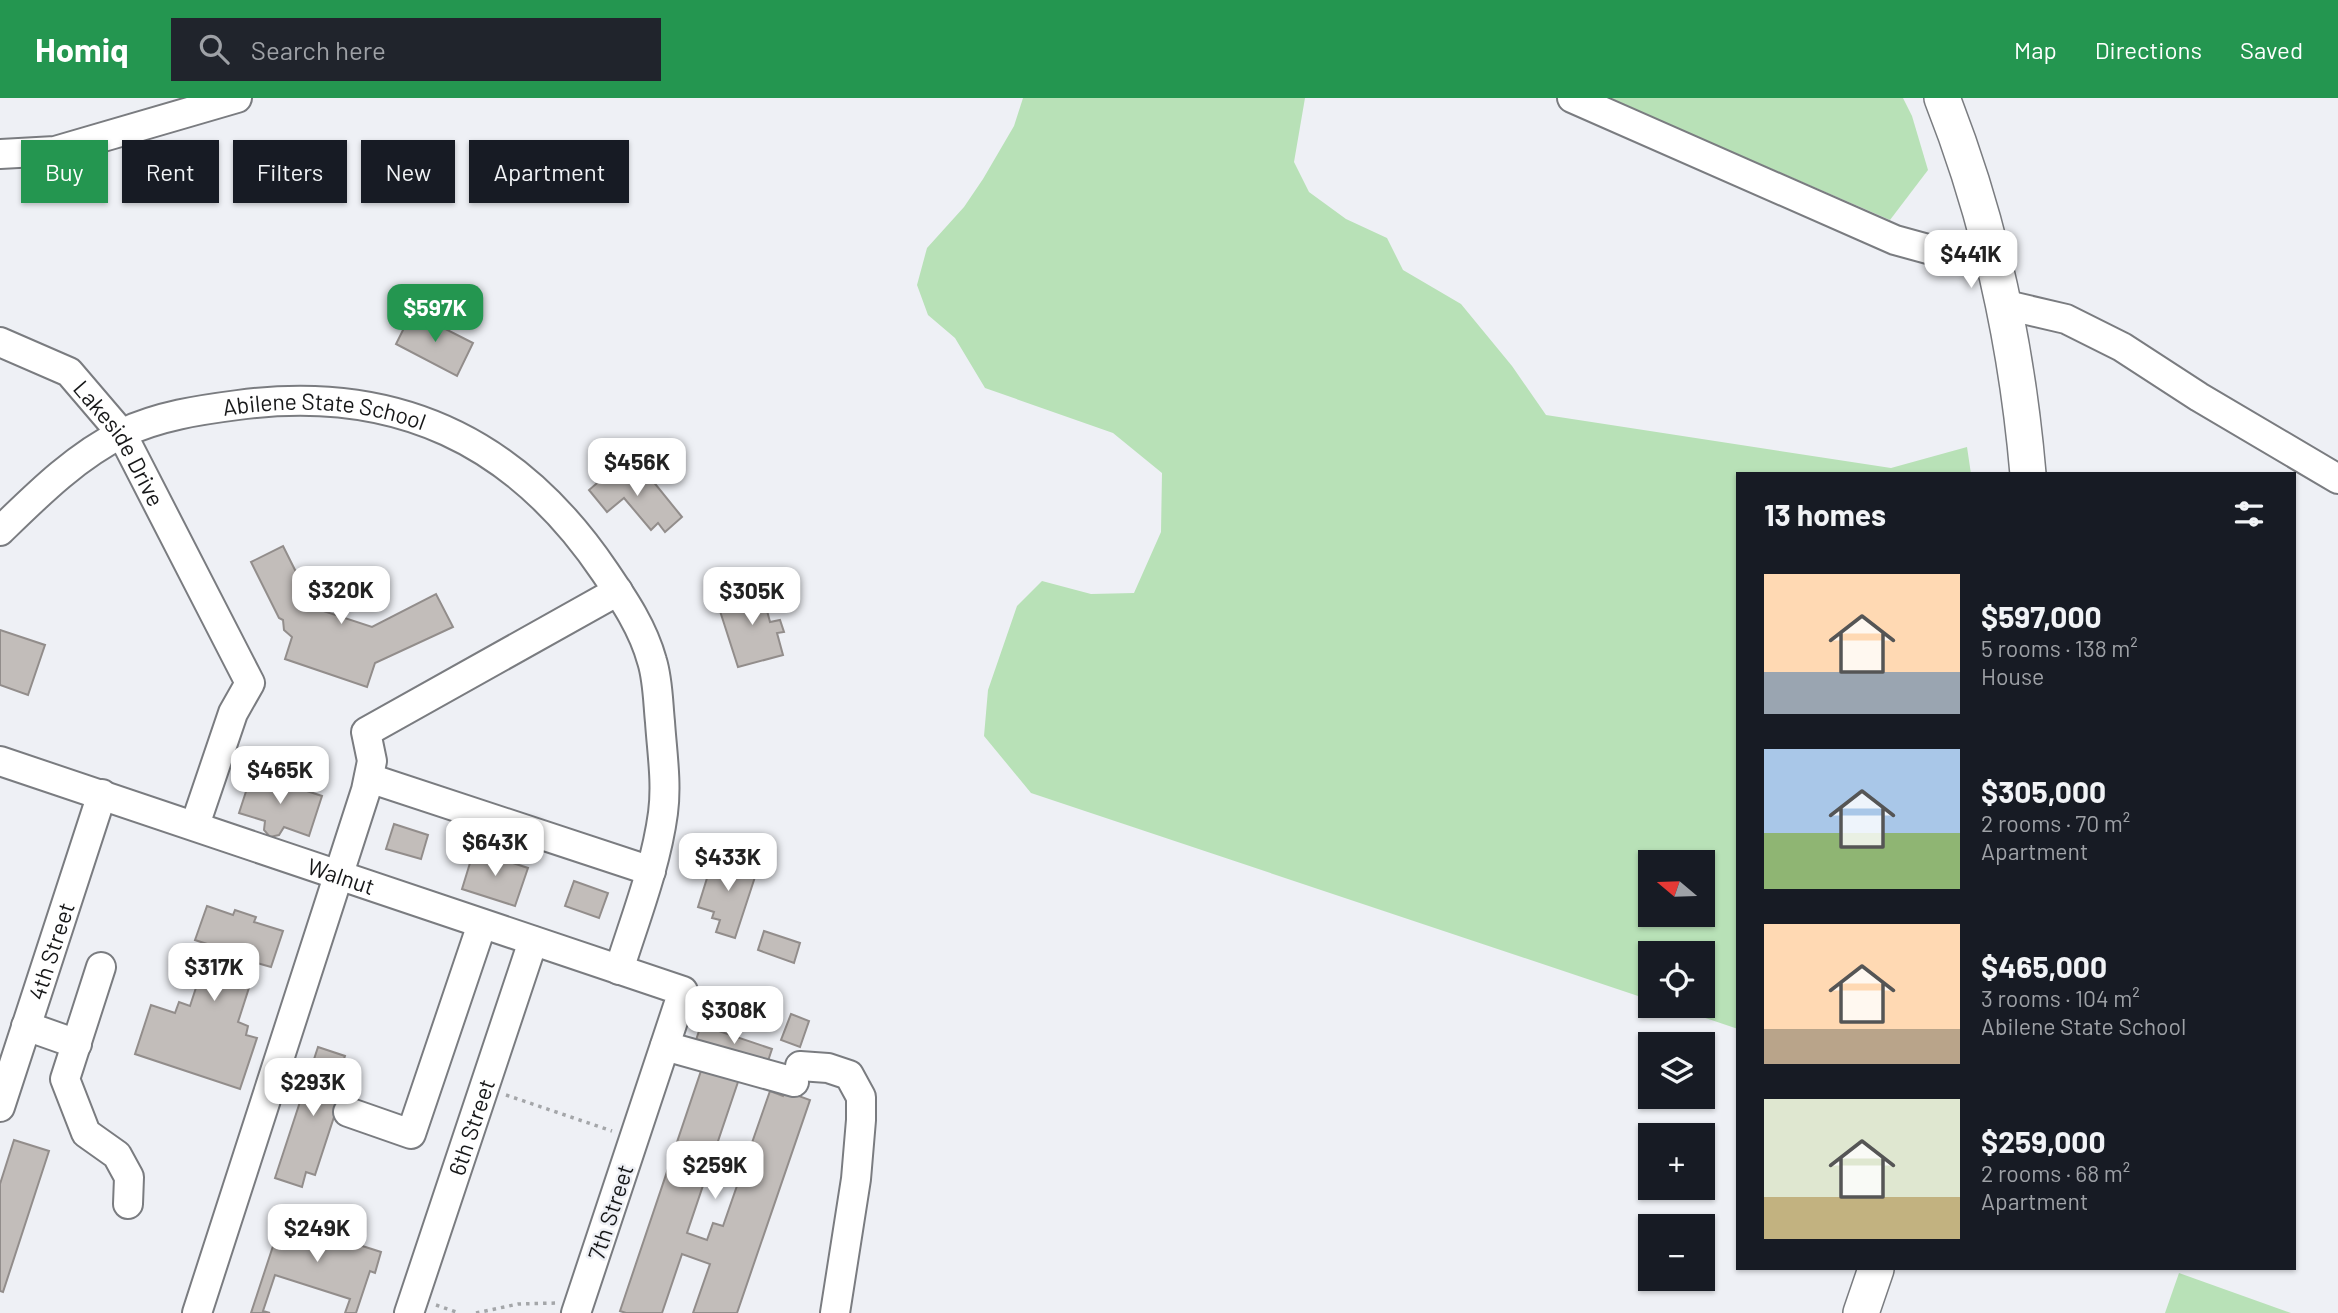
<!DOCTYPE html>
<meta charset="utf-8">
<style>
:root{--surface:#171b24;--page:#20242c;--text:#f1f3f6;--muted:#9ea1a6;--accent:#249650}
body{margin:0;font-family:Barlow,sans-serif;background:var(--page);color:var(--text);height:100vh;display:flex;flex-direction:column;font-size:26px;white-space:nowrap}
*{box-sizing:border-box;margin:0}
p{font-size:23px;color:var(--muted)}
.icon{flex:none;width:38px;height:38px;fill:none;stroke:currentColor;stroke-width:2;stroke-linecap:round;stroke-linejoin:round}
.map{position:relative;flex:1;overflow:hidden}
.sheet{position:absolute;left:1736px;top:374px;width:560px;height:798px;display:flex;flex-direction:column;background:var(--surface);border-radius:0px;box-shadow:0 2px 5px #0004}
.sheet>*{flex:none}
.guide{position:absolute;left:21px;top:42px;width:665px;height:63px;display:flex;gap:14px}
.needle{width:46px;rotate:289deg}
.controls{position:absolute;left:1638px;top:752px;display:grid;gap:14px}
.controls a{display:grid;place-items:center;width:77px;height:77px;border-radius:0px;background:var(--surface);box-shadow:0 2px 5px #0004;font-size:35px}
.price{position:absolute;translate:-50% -60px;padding:0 16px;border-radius:14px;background:#fff;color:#222;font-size:23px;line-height:46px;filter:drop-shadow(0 2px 4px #0008)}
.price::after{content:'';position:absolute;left:50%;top:42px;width:21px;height:16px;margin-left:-10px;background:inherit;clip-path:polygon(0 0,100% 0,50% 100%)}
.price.current{background:var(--accent);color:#fff}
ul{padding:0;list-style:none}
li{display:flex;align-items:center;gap:21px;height:175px;padding:0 28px}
li span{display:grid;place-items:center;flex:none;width:196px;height:140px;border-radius:0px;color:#555}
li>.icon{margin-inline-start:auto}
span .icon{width:84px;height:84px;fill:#fffc;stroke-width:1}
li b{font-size:30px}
h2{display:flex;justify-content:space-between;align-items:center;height:84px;padding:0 28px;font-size:30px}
.chip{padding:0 24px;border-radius:0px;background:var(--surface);box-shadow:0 2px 5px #0004;font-size:24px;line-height:63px}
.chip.current{background:var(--accent);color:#fff}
header{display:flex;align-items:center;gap:42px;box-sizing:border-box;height:98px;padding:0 35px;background:var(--accent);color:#fff}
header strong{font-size:33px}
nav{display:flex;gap:38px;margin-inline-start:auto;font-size:24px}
.search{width:490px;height:63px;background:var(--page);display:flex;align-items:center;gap:18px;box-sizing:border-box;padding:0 24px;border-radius:0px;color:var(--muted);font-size:26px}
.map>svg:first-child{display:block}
.green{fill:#b8e1b7;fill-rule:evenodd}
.building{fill:#c2bdba;stroke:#928d8b;stroke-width:2}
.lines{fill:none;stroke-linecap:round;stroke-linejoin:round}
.minor-casing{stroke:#7a7c80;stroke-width:32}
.major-casing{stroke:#7a7c80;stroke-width:38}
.path{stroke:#a4a6a9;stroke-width:3.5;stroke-dasharray:3.5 5;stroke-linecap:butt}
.minor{stroke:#fff;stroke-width:28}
.major{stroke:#fff;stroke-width:35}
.labels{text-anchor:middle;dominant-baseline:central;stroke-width:5;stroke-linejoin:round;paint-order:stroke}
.street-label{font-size:23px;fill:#171819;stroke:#eef0f5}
</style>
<header>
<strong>Homiq</strong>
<div class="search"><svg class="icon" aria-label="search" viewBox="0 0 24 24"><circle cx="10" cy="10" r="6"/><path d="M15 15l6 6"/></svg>Search here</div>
<nav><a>Map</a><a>Directions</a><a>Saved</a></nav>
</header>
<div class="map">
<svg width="2338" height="1215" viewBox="0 0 2338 1215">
<rect width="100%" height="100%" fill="#eef0f5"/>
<!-- green -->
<g class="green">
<path d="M1023,0H1305L1294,64L1309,94L1346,121L1387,140L1403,172L1461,206L1512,268L1546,317L1891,370L1967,349L1971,376H1738V931L1670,908H1703V856H1650V902L1031,695L984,638L988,592L1017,508L1042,483L1091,496L1134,495L1161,434L1162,375L1113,335L985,290L955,240L928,217L917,187L927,150L964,109L983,81L1014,28ZM1650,765H1703V817H1650Z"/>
<path d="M1608,0H1903L1912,18L1928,72L1890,122Z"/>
<path d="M2179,1175L2291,1215H2165Z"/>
</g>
<!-- building -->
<g class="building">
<path d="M410,218L422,224L424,220L473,245L457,278L396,246Z"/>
<path d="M639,366L682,419L665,434L658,425L651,432L624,400L607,414L589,392L611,373L619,383Z"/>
<path d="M283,448L314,510L372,529L436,496L453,529L375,565L367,589L285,561L292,539L284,532L283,522L279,520L251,464Z"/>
<path d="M764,482L770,504L765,505L770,524L780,522L784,534L777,535L783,557L738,569L720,513L742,507L737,489Z"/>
<path d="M0,532L45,547L28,597L0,587Z"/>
<path d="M252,675L322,698L309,738L284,729L279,737L270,739L264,732L265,723L239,715Z"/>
<path d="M394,726L428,737L421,761L386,751Z"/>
<path d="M474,752L528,770L515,808L462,791Z"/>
<path d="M721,757L755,768L752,778L755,779L735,840L716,834L720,822L712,820L714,814L698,809L708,777Z"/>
<path d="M574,783L608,795L599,820L565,808Z"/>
<path d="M207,808L233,817L235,812L256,819L254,824L283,833L271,869L257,865L238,924L248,928L246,937L257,940L240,991L135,956L151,907L175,915L179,904L190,908L210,847L195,842Z"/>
<path d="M764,833L800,845L794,865L758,852Z"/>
<path d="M791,916L809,923L800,949L781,942Z"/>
<path d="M701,927L772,951L766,969L695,945Z"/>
<path d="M318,949L345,958L340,973L348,976L315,1077L306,1074L302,1089L275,1080Z"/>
<path d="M702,970L740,978L687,1135L707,1142L713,1125L723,1128L770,993L783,998L785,993L810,1002L737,1215H693L710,1166L682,1156L662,1215H626L620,1213Z"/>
<path d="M14,1042L49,1053L3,1194L0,1193V1086Z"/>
<path d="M278,1121L381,1154L375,1175L370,1173L356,1215H345L350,1201L275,1177L263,1213L270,1215H251L275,1142L271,1141Z"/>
</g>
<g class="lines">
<defs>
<g id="minor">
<path d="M1572,0L1895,142L1957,159L1992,157"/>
<path d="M0,56L55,53L237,0"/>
<path d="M2002,206L2066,221L2122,249L2199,299L2338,381"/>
<path id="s1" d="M0,244L69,274L122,336L250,585L233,615L195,727"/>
<path id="s2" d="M0,433C37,397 76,358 123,335C159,318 199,312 238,307C395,286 516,342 605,474C624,502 643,530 652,563C658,582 658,605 660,624C662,654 667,685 663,715C656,768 635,821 619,872"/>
<path id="s3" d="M0,663L683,893L576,1215"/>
<path d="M369,680L651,773"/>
<path d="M101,869L65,981L86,1035L117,1057L129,1079L128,1106"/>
<path d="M26,928L77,946"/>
<path d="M665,948L794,984"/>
<path d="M800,968L828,970L849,977L861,999V1022L856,1081L835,1215"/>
<path id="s4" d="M0,1009L102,696"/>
<path d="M348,1014L411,1036L482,826"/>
<path d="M197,1215L366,692L372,663L366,634L618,493"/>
<path id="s5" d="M409,1215L533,843"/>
</g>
<g id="major">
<path d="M1942,0C1989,119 2017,248 2028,376"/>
<path d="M1861,1215L1876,1171"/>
</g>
</defs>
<!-- minor casing -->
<use href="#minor" class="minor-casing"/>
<!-- major casing -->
<use href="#major" class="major-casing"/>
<!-- path -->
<g class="path">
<path d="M506,997L612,1033"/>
<path d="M436,1207L459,1215"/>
<path d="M476,1215L518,1206L557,1205"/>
</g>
<!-- minor -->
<use href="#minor" class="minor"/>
<!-- major -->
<use href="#major" class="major"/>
</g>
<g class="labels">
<!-- street labels -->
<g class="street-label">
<text stroke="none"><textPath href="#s2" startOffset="364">Abilene State School</textPath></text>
<text stroke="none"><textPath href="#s1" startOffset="163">Lakeside Drive</textPath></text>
<text stroke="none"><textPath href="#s3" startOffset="360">Walnut</textPath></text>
<text stroke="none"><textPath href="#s4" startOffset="164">4th Street</textPath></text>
<text stroke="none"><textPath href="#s5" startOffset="196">6th Street</textPath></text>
<text transform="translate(610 1114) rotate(-72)">7th Street</text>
</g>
</g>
</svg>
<div class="controls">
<a><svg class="needle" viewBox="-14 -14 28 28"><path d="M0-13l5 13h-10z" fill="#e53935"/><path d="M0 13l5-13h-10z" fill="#9ea1a6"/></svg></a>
<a><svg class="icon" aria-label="locate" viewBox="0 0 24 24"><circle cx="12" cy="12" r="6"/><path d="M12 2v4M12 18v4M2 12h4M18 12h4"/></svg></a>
<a><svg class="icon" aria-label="layers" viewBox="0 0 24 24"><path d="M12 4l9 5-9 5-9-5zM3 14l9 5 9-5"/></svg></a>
<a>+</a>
<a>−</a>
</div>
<b class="price" style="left:1971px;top:192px">$441K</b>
<b class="price current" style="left:435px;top:246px">$597K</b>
<b class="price" style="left:637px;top:400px">$456K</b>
<b class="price" style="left:341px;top:528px">$320K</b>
<b class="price" style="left:752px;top:529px">$305K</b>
<b class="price" style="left:280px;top:708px">$465K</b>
<b class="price" style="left:495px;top:780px">$643K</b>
<b class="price" style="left:728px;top:795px">$433K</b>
<b class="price" style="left:214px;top:905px">$317K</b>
<b class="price" style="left:734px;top:948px">$308K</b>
<b class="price" style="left:313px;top:1020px">$293K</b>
<b class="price" style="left:715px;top:1103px">$259K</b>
<b class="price" style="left:317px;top:1166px">$249K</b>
<div class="guide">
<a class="chip current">Buy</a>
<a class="chip">Rent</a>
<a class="chip">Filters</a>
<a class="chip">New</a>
<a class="chip">Apartment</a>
</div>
<section class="sheet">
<h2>13 homes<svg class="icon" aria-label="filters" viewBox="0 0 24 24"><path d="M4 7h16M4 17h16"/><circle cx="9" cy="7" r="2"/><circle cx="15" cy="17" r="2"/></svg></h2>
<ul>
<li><span style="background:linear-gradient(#ffd9b3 70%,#9aa5b1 0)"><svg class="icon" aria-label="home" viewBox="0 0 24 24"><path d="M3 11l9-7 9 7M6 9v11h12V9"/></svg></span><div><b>$597,000</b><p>5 rooms · 138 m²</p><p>House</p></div></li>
<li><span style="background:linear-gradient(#a9c7e8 60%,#8fb573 0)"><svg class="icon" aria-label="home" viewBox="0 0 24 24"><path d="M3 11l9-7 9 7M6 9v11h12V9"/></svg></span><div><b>$305,000</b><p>2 rooms · 70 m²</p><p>Apartment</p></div></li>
<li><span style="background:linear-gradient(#ffd9b3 75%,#b9a48a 0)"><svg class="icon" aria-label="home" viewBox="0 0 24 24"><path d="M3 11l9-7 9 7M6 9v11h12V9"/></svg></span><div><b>$465,000</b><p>3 rooms · 104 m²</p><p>Abilene State School</p></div></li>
<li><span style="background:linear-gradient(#dfe7d0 70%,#c2b280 0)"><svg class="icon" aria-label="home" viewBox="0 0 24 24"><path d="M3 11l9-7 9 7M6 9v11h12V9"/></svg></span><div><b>$259,000</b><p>2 rooms · 68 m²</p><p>Apartment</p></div></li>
</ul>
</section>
</div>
